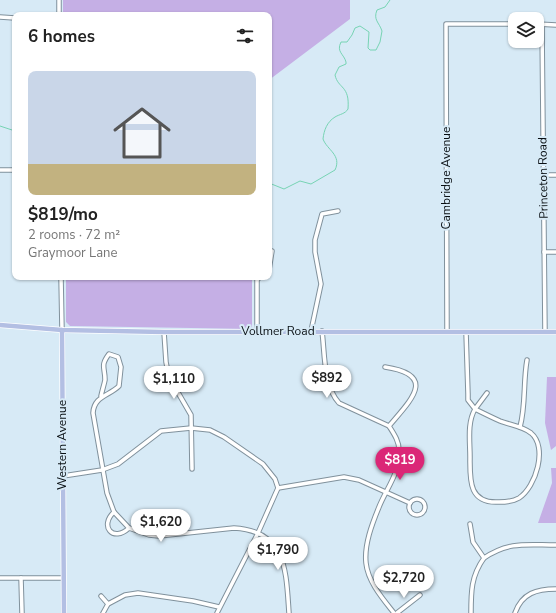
<!DOCTYPE html>
<meta charset="utf-8">
<style>
:root{--surface:#fff;--page:#f2f2f2;--text:#222;--muted:#767676;--accent:#db2777}
body{margin:0;font-family:"Nunito Sans",sans-serif;background:var(--page);color:var(--text);height:100vh;display:flex;flex-direction:column;font-size:15px;white-space:nowrap}
*{box-sizing:border-box;margin:0}
p{font-size:13px;color:var(--muted)}
.icon{flex:none;width:22px;height:22px;fill:none;stroke:currentColor;stroke-width:2;stroke-linecap:round;stroke-linejoin:round}
.map{position:relative;flex:1;overflow:hidden}
.drawer{position:absolute;left:12px;top:12px;width:260px;height:268px;display:flex;flex-direction:column;background:var(--surface);border-radius:8px;box-shadow:0 1px 3px #0004}
.drawer>*{flex:none}
.fabs{position:absolute;left:508px;top:12px;display:grid;gap:8px}
.fabs a{display:grid;place-items:center;width:36px;height:36px;border-radius:8px;background:var(--surface);box-shadow:0 1px 3px #0004;font-size:20px}
.price{position:absolute;translate:-50% -34px;padding:0 9px;border-radius:14px;background:#fff;color:#222;font-size:13px;line-height:26px;filter:drop-shadow(0 1px 2px #0008)}
.price::after{content:'';position:absolute;left:50%;top:24px;width:12px;height:9px;margin-left:-6px;background:inherit;clip-path:polygon(0 0,100% 0,50% 100%)}
.price.current{background:var(--accent);color:#fff}
ul{padding:0;list-style:none}
li{display:grid;align-content:center;gap:8px;height:212px;padding:0 16px}
li span{display:grid;place-items:center;height:124px;border-radius:8px;color:#555}
li>.icon{margin-inline-start:auto}
span .icon{width:72px;height:72px;fill:#fffc;stroke-width:1}
li b{font-size:17px}
h2{display:flex;justify-content:space-between;align-items:center;height:48px;padding:0 16px;font-size:17px}
.map>svg:first-child{display:block}
.green{fill:#c5afe5}
.lines{fill:none;stroke-linecap:round;stroke-linejoin:round}
.stream{stroke:#77d4b4;stroke-width:1}
.minor-casing{stroke:#80919c;stroke-width:5.5}
.major-casing{stroke:#fff;stroke-width:6}
.minor{stroke:#fff;stroke-width:3.5}
.major{stroke:#b3bfe3;stroke-width:4.5}
.labels{text-anchor:middle;dominant-baseline:central;stroke-width:4;stroke-linejoin:round;paint-order:stroke}
.street-label{font-size:12px;fill:#090f13;stroke:#d7eaf6}
</style>
<div class="map">
<svg width="556" height="613" viewBox="0 0 556 613">
<rect width="100%" height="100%" fill="#d7eaf6"/>
<!-- green -->
<g class="green">
<path d="M63,0H350V19L269,80V15H63Z"/>
<path d="M66,277H252V329L70,326L66,322Z"/>
<path d="M547,377H556V446L551,450L545,423Z"/>
<path d="M551,468H556V523H538L552,483Z"/>
</g>
<g class="lines">
<!-- stream -->
<g class="stream">
<path d="M0,126L15,131"/>
<path d="M269,183L284,189L300,181L311,184L335,170C342,155 327,150 323,139C324,130 327,122 335,117C340,114 345,114 348,109C350,85 338,89 335,75L339,67L346,64V62C344,54 336,52 341,42H347L352,35L355,28L360,26L369,32L368,48L370,50H376L380,42L382,31C379,22 373,20 377,10L385,7L390,0"/>
</g>
<defs>
<g id="minor">
<path d="M59,0V15"/>
<path d="M0,17L15,18"/>
<path d="M537,24L556,25"/>
<path d="M542,24L545,332"/>
<path d="M0,170H15"/>
<path d="M543,175H556"/>
<path d="M544,252H556"/>
<path d="M269,270L272,251"/>
<path d="M61,277L62,330"/>
<path d="M257,331V280L260,277"/>
<path d="M311,331L321,284L315,252V240L322,214L338,211"/>
<path d="M322,331C325,354 323,385 339,403L389,426"/>
<path d="M164,332L166,362L169,377L191,415L192,469"/>
<path d="M447,332L446,24H515"/>
<path d="M466,332L468,394V400L475,409C467,423 470,441 470,457C470,479 468,504 499,502C505,502 514,501 519,498C536,487 548,447 531,433C522,426 510,425 500,421C491,417 483,413 475,409L487,393"/>
<path d="M385,367C438,375 411,400 389,426C394,434 399,441 399,450C401,471 386,489 379,507C372,524 364,545 366,563C368,582 383,599 394,613"/>
<path d="M101,396C102,391 104,385 105,380C105,367 100,366 109,354L118,357L121,367L119,386C109,396 94,396 93,413L107,493L114,512L129,528"/>
<path d="M520,427C526,405 523,382 527,360"/>
<path d="M63,476L102,470L118,464L161,431L191,428L210,430L224,437L263,464L275,479L278,488L344,477L359,480L410,503"/>
<circle cx="417" cy="507" r="8"/>
<path d="M114,512C99,526 113,543 129,528L149,535L159,536L234,528C287,531 286,571 289,613"/>
<path d="M470,524L473,542L484,558C471,576 471,592 471,613"/>
<path d="M484,558C509,541 527,545 556,545"/>
<path d="M0,578H63"/>
<path d="M21,578L22,613"/>
<path d="M101,596L108,604L125,595L138,593L193,601L219,607"/>
<path d="M103,613L108,604"/>
<path d="M217,613L258,533L278,488"/>
<path d="M397,613L420,595"/>
<path d="M515,613C522,593 537,589 556,589"/>
</g>
<g id="major">
<path d="M0,325L62,330L164,332H556"/>
<path d="M62,330L64,613"/>
</g>
</defs>
<!-- minor casing -->
<use href="#minor" class="minor-casing"/>
<!-- major casing -->
<use href="#major" class="major-casing"/>
<!-- minor -->
<use href="#minor" class="minor"/>
<!-- major -->
<use href="#major" class="major"/>
</g>
<g class="labels">
<!-- street labels -->
<g class="street-label">
<text transform="translate(446 178) rotate(-90)">Cambridge Avenue</text>
<text transform="translate(543 178) rotate(-91)">Princeton Road</text>
<text x="278" y="331">Vollmer Road</text>
<text transform="translate(62 445) rotate(-90)">Western Avenue</text>
</g>
</g>
</svg>
<div class="fabs">
<a><svg class="icon" aria-label="layers" viewBox="0 0 24 24"><path d="M12 4l9 5-9 5-9-5zM3 14l9 5 9-5"/></svg></a>
</div>
<b class="price" style="left:327px;top:399px">$892</b>
<b class="price" style="left:174px;top:400px">$1,110</b>
<b class="price current" style="left:400px;top:481px">$819</b>
<b class="price" style="left:161px;top:543px">$1,620</b>
<b class="price" style="left:278px;top:571px">$1,790</b>
<b class="price" style="left:404px;top:599px">$2,720</b>
<section class="drawer">
<h2>6 homes<svg class="icon" aria-label="filters" viewBox="0 0 24 24"><path d="M4 7h16M4 17h16"/><circle cx="9" cy="7" r="2"/><circle cx="15" cy="17" r="2"/></svg></h2>
<ul>
<li><span style="background:linear-gradient(#c9d6e8 75%,#c2b280 0)"><svg class="icon" aria-label="home" viewBox="0 0 24 24"><path d="M3 11l9-7 9 7M6 9v11h12V9"/></svg></span><div><b>$819/mo</b><p>2 rooms · 72 m²</p><p>Graymoor Lane</p></div></li>
</ul>
</section>
</div>
